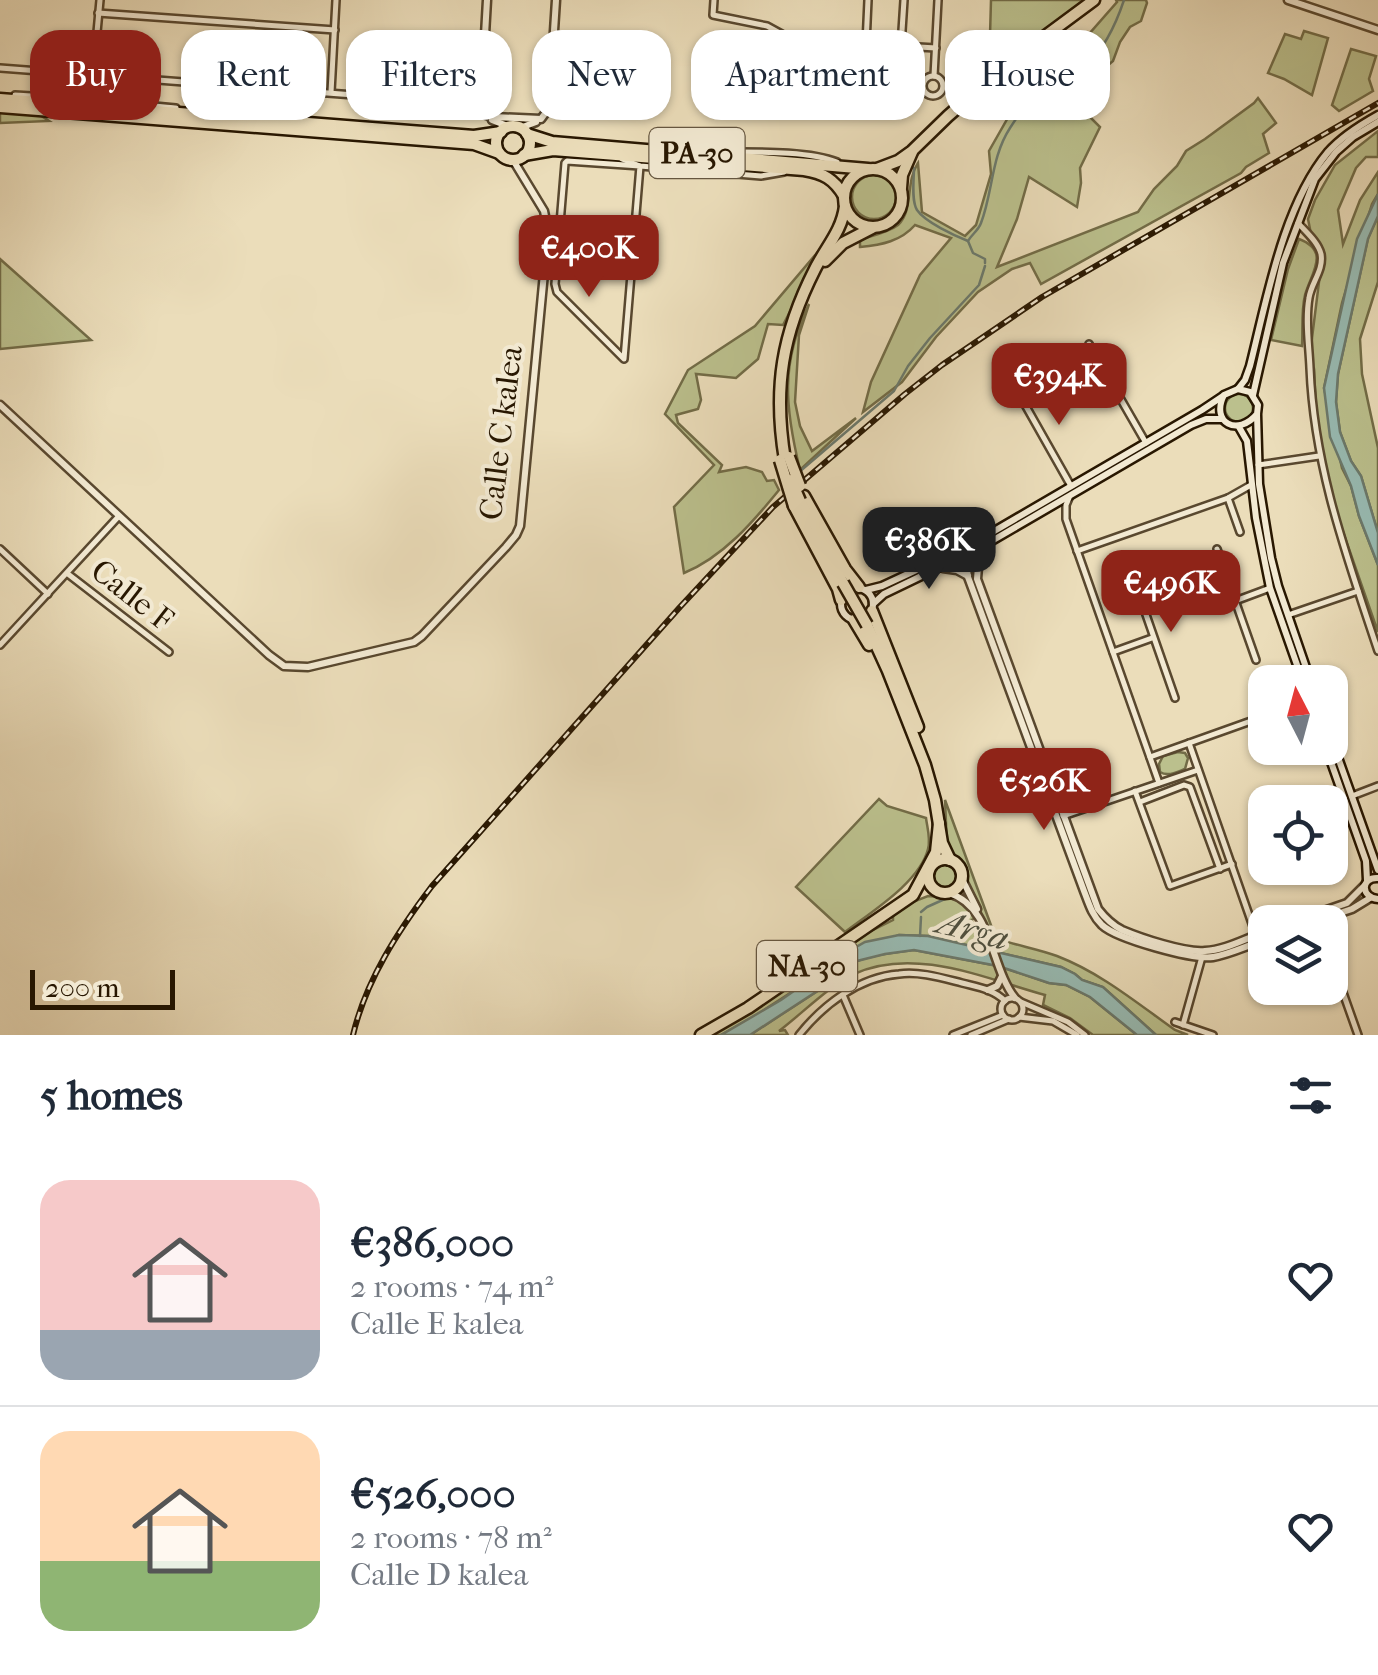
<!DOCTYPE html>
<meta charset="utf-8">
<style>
:root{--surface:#fff;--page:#f2f2f3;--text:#1f2937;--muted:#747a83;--line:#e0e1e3;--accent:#8f2418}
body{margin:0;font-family:"IM FELL French Canon",serif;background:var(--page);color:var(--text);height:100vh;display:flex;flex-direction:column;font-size:38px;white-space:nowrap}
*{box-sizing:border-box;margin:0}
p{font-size:32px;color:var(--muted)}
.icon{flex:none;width:55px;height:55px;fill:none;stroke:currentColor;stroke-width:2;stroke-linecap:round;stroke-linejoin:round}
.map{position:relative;height:1035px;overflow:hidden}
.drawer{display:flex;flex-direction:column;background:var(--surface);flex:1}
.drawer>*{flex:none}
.guide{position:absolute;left:30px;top:30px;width:1320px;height:90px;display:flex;gap:20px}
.needle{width:65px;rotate:354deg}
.controls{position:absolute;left:1248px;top:665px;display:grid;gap:20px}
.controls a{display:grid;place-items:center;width:100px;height:100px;border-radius:20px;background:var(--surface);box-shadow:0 2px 8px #0004;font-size:50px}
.scale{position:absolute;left:30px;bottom:25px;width:145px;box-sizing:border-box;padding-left:10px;border:5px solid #281701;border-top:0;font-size:28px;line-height:35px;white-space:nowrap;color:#281701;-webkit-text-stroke:8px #f2e9d2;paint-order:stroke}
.price{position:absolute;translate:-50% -85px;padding:0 22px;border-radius:20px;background:var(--accent);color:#fff;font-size:32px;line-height:65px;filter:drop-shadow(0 2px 5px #0008)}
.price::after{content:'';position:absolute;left:50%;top:60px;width:30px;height:22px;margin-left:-15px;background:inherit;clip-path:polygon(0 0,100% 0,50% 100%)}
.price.current{background:#222;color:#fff}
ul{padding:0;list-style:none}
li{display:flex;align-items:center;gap:30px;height:250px;padding:0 40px}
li+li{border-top:2px solid var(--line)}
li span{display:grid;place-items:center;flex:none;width:280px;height:200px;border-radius:30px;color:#555}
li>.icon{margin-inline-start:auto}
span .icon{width:120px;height:120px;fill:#fffc;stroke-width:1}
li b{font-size:42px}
h2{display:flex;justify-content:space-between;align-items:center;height:120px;padding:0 40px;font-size:42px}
.tag{padding:0 35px;border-radius:30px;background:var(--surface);box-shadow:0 2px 8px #0004;font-size:35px;line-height:90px}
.tag.current{background:var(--accent);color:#fff}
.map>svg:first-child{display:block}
.green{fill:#bbc08d;stroke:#726c47;stroke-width:2.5}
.water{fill:#98bbb3;stroke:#6b796c;stroke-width:2.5}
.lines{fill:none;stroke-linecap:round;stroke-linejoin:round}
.stream{stroke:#6b796c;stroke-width:2.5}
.minor-casing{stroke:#59482f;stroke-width:10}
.tertiary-casing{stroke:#59482f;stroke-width:11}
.secondary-casing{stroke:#281701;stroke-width:11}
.trunk-casing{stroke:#281701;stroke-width:15}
.minor{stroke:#f2e9d2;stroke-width:5}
.tertiary{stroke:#f2e9d2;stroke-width:6}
.secondary{stroke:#f2e9d2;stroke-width:6}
.trunk{stroke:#ebddba;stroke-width:10}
.rail-casing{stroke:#281701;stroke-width:6}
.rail{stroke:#f2e9d2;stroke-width:2.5;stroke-dasharray:8;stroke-linecap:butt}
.trunk-bridge-casing{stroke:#281701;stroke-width:15;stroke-linecap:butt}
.trunk-bridge{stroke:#ebddba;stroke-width:10}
.labels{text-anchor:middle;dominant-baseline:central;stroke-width:8;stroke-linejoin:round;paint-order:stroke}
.shield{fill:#f2e9d2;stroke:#655640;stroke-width:2.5}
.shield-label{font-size:30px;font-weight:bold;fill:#281701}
.street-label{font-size:32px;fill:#281701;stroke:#f2e9d2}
.water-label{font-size:35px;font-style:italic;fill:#4f503f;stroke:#f2e9d2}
</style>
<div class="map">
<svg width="1378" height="1035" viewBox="0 0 1378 1035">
<rect width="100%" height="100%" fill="#ebddba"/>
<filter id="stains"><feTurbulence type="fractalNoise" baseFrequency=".002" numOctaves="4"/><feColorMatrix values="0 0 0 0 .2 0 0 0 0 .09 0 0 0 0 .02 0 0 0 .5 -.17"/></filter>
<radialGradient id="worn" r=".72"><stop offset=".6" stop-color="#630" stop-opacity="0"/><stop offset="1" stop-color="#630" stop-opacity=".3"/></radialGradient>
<!-- green -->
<g class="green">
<path d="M991,0H1085L989,71Z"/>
<path d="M1116,0H1146L1147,3L1141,21L1130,27L1120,42L1113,61L1070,97L1100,127L1080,168L1081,183L1077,207L1029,177L1017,219L997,267L1138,212L1154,189L1177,166L1186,151L1205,139L1254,103L1258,98L1276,123L1263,134L1269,153L1246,167L1241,173L1041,284L1030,263L1012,269L978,292L936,337L902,382L863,412L871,382L920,275L951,238L915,225C901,241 882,245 860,247V240C871,236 889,232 898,225C914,210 905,182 918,163L922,212L965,236L976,225L991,174L989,151L1022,93L1081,43L1117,2Z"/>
<path d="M1304,31L1328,38L1312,95L1284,79L1268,73L1285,34L1301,39Z"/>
<path d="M1351,49L1376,56L1369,79L1373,91L1339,111L1332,105Z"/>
<path d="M0,112L37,113L49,121L0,123Z"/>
<path d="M1378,131V157H1366L1356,168L1338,210L1343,244L1360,200L1378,172V194L1372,204L1342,303L1324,388L1342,468L1351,486L1359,516L1378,565V632L1333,503L1317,429L1314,369H1310L1309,362L1323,250L1311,234L1308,219L1315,200L1335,165Z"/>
<circle cx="874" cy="197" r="22"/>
<path d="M1378,216V282L1360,339L1362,374L1378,448V533L1361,476L1351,461L1340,432L1336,402L1338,374L1368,238Z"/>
<path d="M1299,239C1331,251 1311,273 1305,295C1301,311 1303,330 1302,346L1271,340L1288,269Z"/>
<path d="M827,241L783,325L768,324L758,359L736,378L696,374L701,400L698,409L676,415L678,423L722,465L719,472L746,467L762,472L767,481L774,480L779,490C753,522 723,557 684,573L674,507L714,465L665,414L688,370L755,326Z"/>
<path d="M0,259L91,340L0,349Z"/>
<path d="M809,304L799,335L795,402L800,426L812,451L856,418L800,470C785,408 780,363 809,304Z"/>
<circle cx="1239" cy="408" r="14"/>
<path d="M1178,752L1185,753L1188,758L1185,769C1177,772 1168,777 1160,772L1159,764L1163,756Z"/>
<path d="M879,799L887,806L926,818C927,827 931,839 928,849C920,882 871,912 845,932L796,887Z"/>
<path d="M945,800L996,939L989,934L977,902L966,881L965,870L949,853L947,846Z"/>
<circle cx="945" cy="876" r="12"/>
<path d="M928,896C949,898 965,897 975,918L970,921L975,924L976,929C1002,944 1030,946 1057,956C1101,973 1137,1003 1175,1030L1188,1035H1156L1103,987L1082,980L1075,974L1061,967L928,936L899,935L832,961L810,974L804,984L753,1017L721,1035H711L857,938L893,920V915L910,903Z"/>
<path d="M914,950L998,966L1049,983L1066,985L1090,997L1137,1035H1093L1070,1018L1043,1005L1045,995C986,979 915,946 854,974C833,983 799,1016 779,1031L785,1030L788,1035H750L825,986C843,957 882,954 914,950Z"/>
</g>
<!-- water -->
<g class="water">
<path d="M1378,194V216L1368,239L1338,374L1336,402L1340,432L1351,461L1361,476L1378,533V565L1359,516L1351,486L1330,437L1324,388L1357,239Z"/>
<path d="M899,935L928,936L1061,967L1075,974L1082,980L1103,987L1156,1035H1137L1090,997L1066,985L1049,983L998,966L914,950L885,954L853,962L833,974L825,986L750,1035H721L781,1000L804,984L809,974L865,942Z"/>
</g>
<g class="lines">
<!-- stream -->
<g class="stream">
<path d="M914,168C914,179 911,200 917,210C925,222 955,236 968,241"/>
<path d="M985,263V259L973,253L968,241C972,234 978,231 981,223C993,192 991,157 1010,128C1017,117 1028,101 1040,93C1055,83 1072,79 1086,66C1104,49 1116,24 1124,0"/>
<path d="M798,473L894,391L908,366L930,338L979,285L985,266"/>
<path d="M921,912L927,907L947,898"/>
<path d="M920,936L921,917"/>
</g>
<defs>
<g id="minor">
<path d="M714,0L713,15L767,26L787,37L799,40L936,48"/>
<path d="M98,13L335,30"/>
<path d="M866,44L868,0"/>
<path d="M901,46L904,0"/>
<path d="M0,68L354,95"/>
<circle cx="933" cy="86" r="10"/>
<path d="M934,76L938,0"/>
<path d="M92,87L93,95L100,101L176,108"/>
<path d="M331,92L336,0"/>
<path d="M15,95L82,99L89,96L92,86L100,0"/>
<path d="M729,152C759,152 810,151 837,162"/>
<path d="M622,159L640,166L761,176L784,172"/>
<path d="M567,161L640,166L624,359L557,292L555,284L565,163Z"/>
<path d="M1298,223C1306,232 1318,242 1321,254C1324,270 1311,283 1309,298C1305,320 1309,345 1310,368C1314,468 1347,557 1378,651"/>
<path d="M1089,344L1146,443"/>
<path d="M1015,387L1071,486"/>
<path d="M1258,465L1319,456"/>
<path d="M1069,498L1066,505V519L1159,783"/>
<path d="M1228,498L1240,532"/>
<path d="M0,549L48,594"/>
<path d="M1217,549L1256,660"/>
<path d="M1077,551L1228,498L1251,485"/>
<path d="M68,574L169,652"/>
<path d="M1135,583L1175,698"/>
<path d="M1235,601L1270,588"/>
<path d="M1288,615L1358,591"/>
<path d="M0,645L119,516"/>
<path d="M1113,652L1152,638"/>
<path d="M1189,743L1256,935"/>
<path d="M1150,757L1265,716"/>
<path d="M1135,791L1170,886L1232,864"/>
<path d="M1352,796L1378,786"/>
<path d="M1140,802L1184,785L1190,787L1220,869"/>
<path d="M1063,816L1198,770"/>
<path d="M1330,956L1358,1035"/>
<path d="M843,995L860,1035"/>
<circle cx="1012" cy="1009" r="11"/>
<path d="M1021,1002L1068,1022L1085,1035"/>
<path d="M1019,1017L1053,1021L1077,1035"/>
<path d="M1175,1022L1213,1035"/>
<path d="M1183,1025L1202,957"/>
<path d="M799,1035C823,1005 859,977 899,974C919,971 942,978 962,983C977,987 993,989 1005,1001"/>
<path d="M953,1035L1003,1015"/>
<path d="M971,1035L1009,1019"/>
</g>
<g id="tertiary">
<path d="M487,0L481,105L486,115L493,117L541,119L549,108L556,0"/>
<path d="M1288,0L1378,30"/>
<path d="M492,120L510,127"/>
<path d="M520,128L536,122"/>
<path d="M0,405L269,655L284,666L308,667L414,642L422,636L506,547L516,535L520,526L548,231L544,211L513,160"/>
<path d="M979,554L977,579L1098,909C1105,918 1112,925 1122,930C1141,938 1185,953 1205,951C1226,950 1246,938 1265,932"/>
<path d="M969,556L966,563L968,577L1084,891C1089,904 1092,915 1102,925C1117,939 1193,960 1213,957C1231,954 1248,945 1265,940"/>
<path d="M943,568L957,570L968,576"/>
<path d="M962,879L977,909"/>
<path d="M949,893C993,907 990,967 1015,998"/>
<path d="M1292,922L1347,903L1364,886"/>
<path d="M1313,922L1352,909L1370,898"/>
<path d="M988,990L997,986L1002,976"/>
</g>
<g id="secondary">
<path d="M1238,389L1245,380L1250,366C1267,299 1283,206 1328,152C1341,137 1360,125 1378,115"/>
<path d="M1253,395L1283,263L1315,179L1336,152L1353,137L1378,122"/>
<path d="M1257,414C1238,437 1210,423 1224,395L1238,389L1250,392L1258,405L1257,414L1259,484L1271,558L1278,586L1311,682"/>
<path d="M1239,427L1247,441L1256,518L1270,588L1303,682"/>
<circle cx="973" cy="550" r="7"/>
<path d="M972,544L1202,410L1223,396"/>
<path d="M980,552L990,542L1191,425L1206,419H1222"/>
<circle cx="857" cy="604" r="16"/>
<path d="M866,590L882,586L968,546"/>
<path d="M873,604L884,594L967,554"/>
<path d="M1330,735L1378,870"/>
<path d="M1326,748L1366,861L1367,880"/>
<path d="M1378,878C1360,877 1361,898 1378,899"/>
</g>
<g id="trunk">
<path d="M0,99L474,136L501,132"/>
<path d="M0,107L474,144L499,153"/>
<circle cx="513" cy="143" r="17"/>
<path d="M527,134L552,142L868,169"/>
<path d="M524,155L553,150L804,170C823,173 834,179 844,196"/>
<path d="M877,169L898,161L912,151L948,116L1005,66L1094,0"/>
<circle cx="873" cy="198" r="29"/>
<path d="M901,188L902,175L912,152"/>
<path d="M825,261L843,243L872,228"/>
<path d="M785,460C773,388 782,334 815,269C826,247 842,231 845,206"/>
<path d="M804,496L845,569L859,587"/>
<path d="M800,501L843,583"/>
<path d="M794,506L838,589L841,600"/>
<path d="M872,611L918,727"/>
<path d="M854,620L869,645"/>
<path d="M867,625L888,671L925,765L935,800L942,843L950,860"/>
<circle cx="945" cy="876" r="17"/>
<path d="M701,1035L748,1008L913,895L936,852L939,823"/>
</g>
</defs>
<!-- minor casing -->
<use href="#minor" class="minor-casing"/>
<!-- tertiary casing -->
<use href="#tertiary" class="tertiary-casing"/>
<!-- secondary casing -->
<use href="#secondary" class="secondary-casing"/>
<!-- trunk casing -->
<use href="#trunk" class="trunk-casing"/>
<!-- minor -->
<use href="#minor" class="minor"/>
<!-- tertiary -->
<use href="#tertiary" class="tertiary"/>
<!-- secondary -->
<use href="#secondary" class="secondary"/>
<!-- trunk -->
<use href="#trunk" class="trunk"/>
<defs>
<path id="rail" d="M353,1035C366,980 398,931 432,886L680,607L773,507L905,394L942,365L1042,297L1378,103"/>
</defs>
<!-- rail casing -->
<use href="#rail" class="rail-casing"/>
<!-- rail -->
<use href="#rail" class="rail"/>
<defs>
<g id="trunk-bridge">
<path d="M789,457L800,486"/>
<path d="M780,460L794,506"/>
<path d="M791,480L800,501"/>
<path d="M843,583L867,625"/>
</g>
</defs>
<!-- trunk-bridge casing -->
<use href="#trunk-bridge" class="trunk-bridge-casing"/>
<!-- trunk-bridge -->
<use href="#trunk-bridge" class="trunk-bridge"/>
</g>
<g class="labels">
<!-- shield labels -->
<g class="shield">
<rect x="649.5" y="128" width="95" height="50" rx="8"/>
<rect x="757" y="941" width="100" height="50" rx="8"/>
</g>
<g class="shield-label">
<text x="697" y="153">PA-30</text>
<text x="807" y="966">NA-30</text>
</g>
<!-- street labels -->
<g class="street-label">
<text transform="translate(501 433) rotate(-83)">Calle C kalea</text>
<text transform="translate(132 595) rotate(38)">Calle F</text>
</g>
<!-- water labels -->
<g class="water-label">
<text transform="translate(973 930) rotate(15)">Arga</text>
</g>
</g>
<rect width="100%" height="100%" filter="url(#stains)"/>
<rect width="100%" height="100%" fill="url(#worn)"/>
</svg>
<div class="controls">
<a><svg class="needle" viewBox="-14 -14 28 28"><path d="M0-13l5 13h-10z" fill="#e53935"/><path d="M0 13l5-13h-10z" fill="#747a83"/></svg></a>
<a><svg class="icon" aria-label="locate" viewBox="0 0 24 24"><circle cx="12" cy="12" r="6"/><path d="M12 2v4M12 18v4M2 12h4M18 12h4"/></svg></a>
<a><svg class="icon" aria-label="layers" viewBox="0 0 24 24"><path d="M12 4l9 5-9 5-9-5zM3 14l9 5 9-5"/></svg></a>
</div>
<div class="scale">200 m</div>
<b class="price" style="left:589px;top:300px">€400K</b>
<b class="price" style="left:1059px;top:428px">€394K</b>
<b class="price current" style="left:929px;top:592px">€386K</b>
<b class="price" style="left:1171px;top:635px">€496K</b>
<b class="price" style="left:1044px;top:833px">€526K</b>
<div class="guide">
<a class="tag current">Buy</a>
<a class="tag">Rent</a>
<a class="tag">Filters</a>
<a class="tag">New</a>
<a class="tag">Apartment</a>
<a class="tag">House</a>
</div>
</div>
<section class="drawer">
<h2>5 homes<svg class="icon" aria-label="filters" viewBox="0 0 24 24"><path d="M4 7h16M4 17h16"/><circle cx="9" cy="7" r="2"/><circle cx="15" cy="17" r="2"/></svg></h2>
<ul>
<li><span style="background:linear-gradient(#f6c9c9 75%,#9aa5b1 0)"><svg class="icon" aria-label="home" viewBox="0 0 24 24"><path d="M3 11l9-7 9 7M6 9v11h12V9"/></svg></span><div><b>€386,000</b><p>2 rooms · 74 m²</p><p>Calle E kalea</p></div><svg class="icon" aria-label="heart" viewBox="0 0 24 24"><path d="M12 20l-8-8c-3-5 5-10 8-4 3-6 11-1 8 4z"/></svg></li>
<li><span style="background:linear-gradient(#ffd9b3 65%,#8fb573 0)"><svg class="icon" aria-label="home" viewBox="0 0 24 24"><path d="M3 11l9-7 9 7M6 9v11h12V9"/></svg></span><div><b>€526,000</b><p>2 rooms · 78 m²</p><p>Calle D kalea</p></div><svg class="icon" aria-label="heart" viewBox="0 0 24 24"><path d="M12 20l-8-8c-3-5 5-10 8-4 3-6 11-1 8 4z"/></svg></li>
</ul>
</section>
